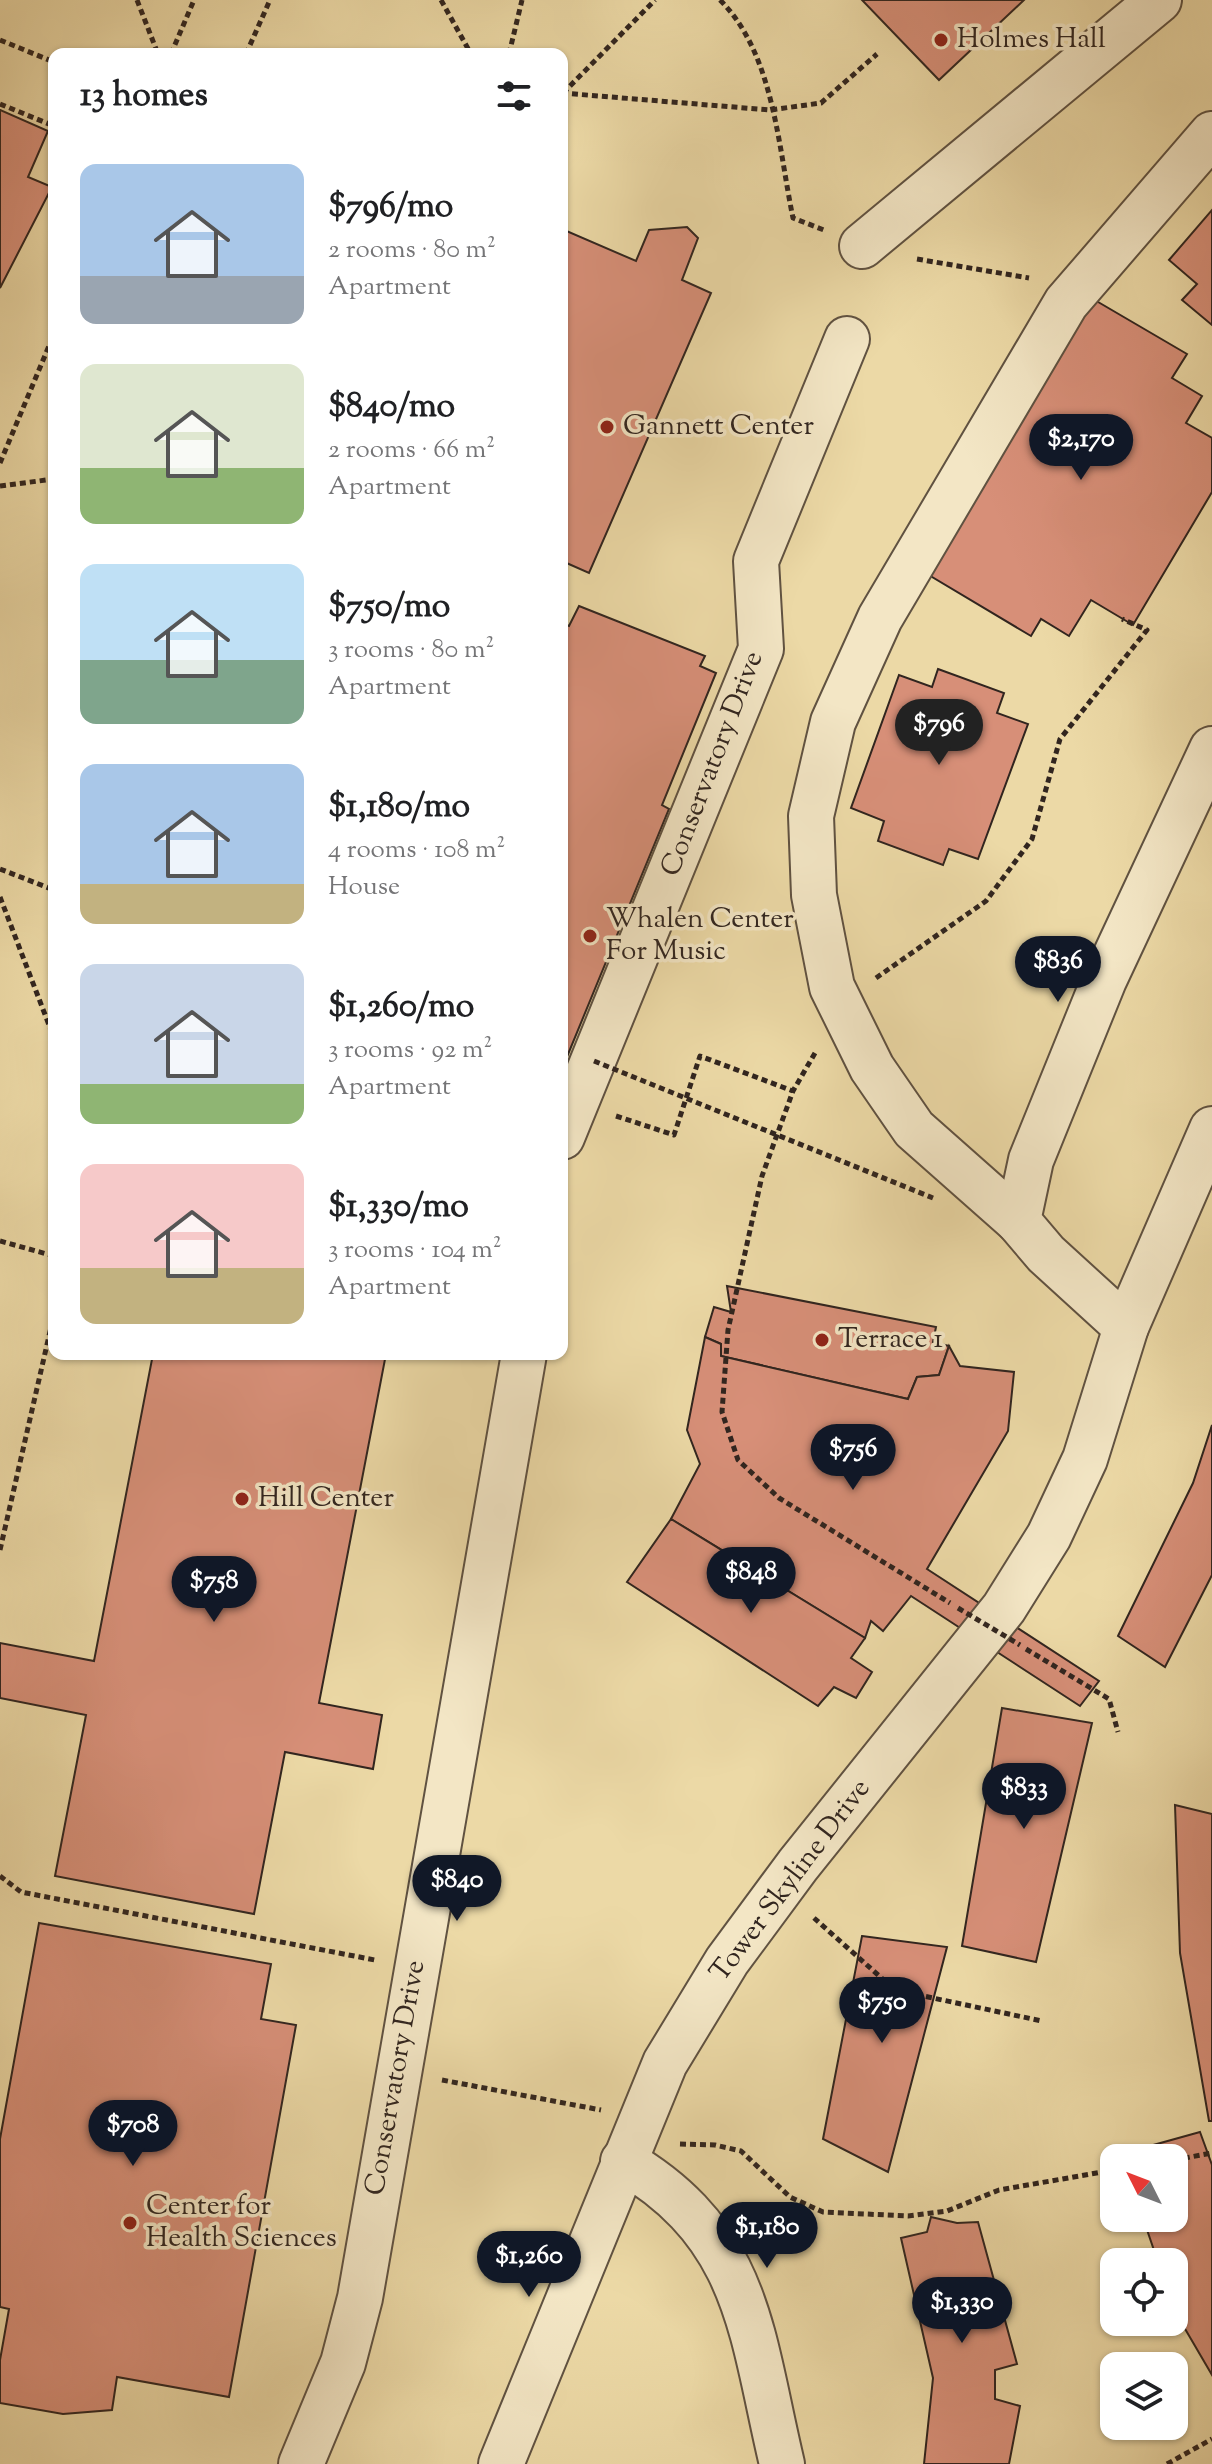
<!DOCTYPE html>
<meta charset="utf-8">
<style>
:root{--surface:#fff;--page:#f6f6f6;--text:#202124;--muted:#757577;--accent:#111827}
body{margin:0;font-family:"Sorts Mill Goudy",serif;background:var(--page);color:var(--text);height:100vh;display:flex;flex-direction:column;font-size:30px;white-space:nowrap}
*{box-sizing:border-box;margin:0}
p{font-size:26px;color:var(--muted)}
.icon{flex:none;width:44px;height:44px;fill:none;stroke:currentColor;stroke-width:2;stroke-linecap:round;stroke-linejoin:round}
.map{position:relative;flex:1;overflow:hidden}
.sheet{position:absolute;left:48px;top:48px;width:520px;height:1312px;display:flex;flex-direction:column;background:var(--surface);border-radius:16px;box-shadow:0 2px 6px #0004}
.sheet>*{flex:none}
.needle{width:52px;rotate:312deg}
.tools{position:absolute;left:1100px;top:2144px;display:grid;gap:16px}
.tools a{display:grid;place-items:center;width:88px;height:88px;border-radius:16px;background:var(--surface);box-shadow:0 2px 6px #0004;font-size:40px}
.price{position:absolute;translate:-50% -68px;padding:0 18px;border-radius:28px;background:var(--accent);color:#fff;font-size:26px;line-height:52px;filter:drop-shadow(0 2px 4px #0008)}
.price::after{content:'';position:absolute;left:50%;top:48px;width:24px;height:18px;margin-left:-12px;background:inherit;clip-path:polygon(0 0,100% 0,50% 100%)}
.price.current{background:#222;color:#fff}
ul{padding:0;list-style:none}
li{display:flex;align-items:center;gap:24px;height:200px;padding:0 32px}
li span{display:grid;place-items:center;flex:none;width:224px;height:160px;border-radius:16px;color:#555}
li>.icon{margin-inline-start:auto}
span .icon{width:96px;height:96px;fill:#fffc;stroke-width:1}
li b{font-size:34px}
h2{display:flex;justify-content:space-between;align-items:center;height:96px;padding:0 32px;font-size:34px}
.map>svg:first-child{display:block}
.building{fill:#d78f78;stroke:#31251f;stroke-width:2}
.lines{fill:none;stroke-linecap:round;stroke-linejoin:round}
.minor-casing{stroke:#605241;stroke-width:48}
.path{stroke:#31251f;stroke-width:5;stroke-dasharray:6 4;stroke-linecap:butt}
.minor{stroke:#f3e6c5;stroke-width:44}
.path-bridge{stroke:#31251f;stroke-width:5;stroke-dasharray:6 4;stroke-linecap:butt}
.poi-dot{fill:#8f2418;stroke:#f3e6c5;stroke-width:3}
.labels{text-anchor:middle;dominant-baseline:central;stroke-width:7;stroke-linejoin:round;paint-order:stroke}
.poi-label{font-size:28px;fill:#31251f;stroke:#f3e6c5;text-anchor:start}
.street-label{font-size:28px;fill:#31251f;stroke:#f3e6c5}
</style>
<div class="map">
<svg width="1212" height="2464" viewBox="0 0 1212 2464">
<rect width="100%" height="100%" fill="#ecd9a6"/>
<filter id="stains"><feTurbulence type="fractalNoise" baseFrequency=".0025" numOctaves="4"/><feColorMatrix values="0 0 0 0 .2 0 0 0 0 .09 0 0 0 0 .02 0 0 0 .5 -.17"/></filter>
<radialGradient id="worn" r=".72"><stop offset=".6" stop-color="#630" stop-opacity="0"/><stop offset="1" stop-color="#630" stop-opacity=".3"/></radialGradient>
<!-- building -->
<g class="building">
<path d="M862,0H1024L939,80Z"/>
<path d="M0,110L48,131L28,177L52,187L0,288Z"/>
<path d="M1212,210V325L1182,300L1197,284L1169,260Z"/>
<path d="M687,227L698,238L682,280L711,293L589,573L562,561V229L636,261L649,230Z"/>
<path d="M1081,292L1187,354L1172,378L1202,396L1186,423L1212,438V492L1133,625L1091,600L1069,636L1041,619L1031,636L917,568Z"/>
<path d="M579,606L705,656L700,666L716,673L662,805L669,809L564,1064L562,623L569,626Z"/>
<path d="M938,669L1004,693L997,713L1028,724L978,859L949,849L943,865L878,841L884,821L851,808L899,675L932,687Z"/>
<path d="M727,1286L936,1327L933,1342L949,1346L939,1375L917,1377L908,1399L721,1356V1344L705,1337L714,1307L731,1312Z"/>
<path d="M705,1337L721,1344V1356L908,1399L917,1377L939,1375L949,1346L960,1366L1014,1372L1008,1431L927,1569L1099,1681L1080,1706L911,1596L883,1631L871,1621L865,1638L671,1519L700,1464L687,1430Z"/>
<path d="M153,1354H386L319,1703L382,1715L373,1769L285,1752L254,1914L55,1876L86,1715L0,1698V1643L94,1661Z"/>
<path d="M1212,1425V1575L1165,1667L1118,1636L1193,1483Z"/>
<path d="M671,1519L865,1638L851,1658L872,1672L856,1698L834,1687L818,1706L627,1582Z"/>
<path d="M1002,1708L1092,1723L1036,1962L962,1946Z"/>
<path d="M1175,1805L1212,1814V2121H1209L1180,1953Z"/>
<path d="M39,1923L271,1964L261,2019L296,2025L229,2397L117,2377L112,2410L63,2414L0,2403V2360L9,2309L0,2307V2139Z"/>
<path d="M862,1936L947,1947L888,2172L823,2139Z"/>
<path d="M1200,2132L1212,2165V2375L1174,2310V2262H1158L1143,2218H1174V2158H1123L1121,2154Z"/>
<path d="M931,2217L957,2223L978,2222L1017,2364L995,2370V2399L1020,2406L1009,2464H924L933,2378L901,2238L927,2232Z"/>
</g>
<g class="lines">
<defs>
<g id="minor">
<path d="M862,246L1159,0"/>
<path d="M562,1137L761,649L756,561L847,339"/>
<path d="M1018,1221L914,1129L872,1068L832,987L814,895L811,816L833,722L880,618L1066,303L1212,134"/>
<path d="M1126,1327L1046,1254L1018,1221L1031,1160L1104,980L1212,749"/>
<path d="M623,2161C750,2235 751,2334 782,2464"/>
<path d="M301,2464L343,2363L360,2298L524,1354"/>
<path d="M501,2464L665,2063L727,1961L798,1865L1004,1608L1049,1536L1085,1459L1126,1327L1212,1129"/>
</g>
</defs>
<!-- minor casing -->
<use href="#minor" class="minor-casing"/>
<!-- path -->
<g class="path">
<path d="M137,0L158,54"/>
<path d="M441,0L471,54"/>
<path d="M720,0C774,54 778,146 793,218L824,230"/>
<path d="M0,40L54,62"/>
<path d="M171,54L194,0"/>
<path d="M246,54L270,0"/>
<path d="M509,54L522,0"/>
<path d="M562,93L770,110L821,103L877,54"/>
<path d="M563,93L655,0"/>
<path d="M0,104L54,126"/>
<path d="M917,259L1029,278"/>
<path d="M0,463L54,334"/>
<path d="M0,486L54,479"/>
<path d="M0,869L54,890"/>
<path d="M0,897L54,1038"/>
<path d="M876,978L986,901L1032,839L1060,739L1147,630L1122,619"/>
<path d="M815,1053L793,1091L762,1176L728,1330L722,1412L738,1460L779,1498L950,1603"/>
<path d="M616,1116L674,1135L700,1056L793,1091"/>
<path d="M0,1241L54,1256"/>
<path d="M0,1550L54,1314"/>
<path d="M1026,1649L1109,1699L1118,1732"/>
<path d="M0,1876L21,1892L375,1960"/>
<path d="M814,1918L895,1990L1042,2021"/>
<path d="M442,2080L601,2110"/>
<path d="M680,2144L715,2145L741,2151L790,2197L823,2212L908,2216L947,2211L999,2190L1114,2170"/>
<path d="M1174,2160L1212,2153"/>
<path d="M1167,2464L1212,2439"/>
</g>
<!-- minor -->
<use href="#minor" class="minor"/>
<!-- path-bridge -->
<g class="path-bridge">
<path d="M594,1061L933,1198"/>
<path d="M958,1608L1020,1645"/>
</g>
</g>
<!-- markers -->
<g class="poi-dot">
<circle cx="941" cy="40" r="8"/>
<circle cx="607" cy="427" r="8"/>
<circle cx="590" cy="936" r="8"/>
<circle cx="822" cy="1340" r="8"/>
<circle cx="242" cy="1499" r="8"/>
<circle cx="130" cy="2223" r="8"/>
</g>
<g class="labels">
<!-- poi labels -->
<g class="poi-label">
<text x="957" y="40">Holmes Hall</text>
<text x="623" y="427">Gannett Center</text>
<text x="606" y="920">Whalen Center<tspan x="606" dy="32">For Music</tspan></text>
<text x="838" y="1340">Terrace 1</text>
<text x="258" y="1499">Hill Center</text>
<text x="146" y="2207">Center for<tspan x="146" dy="32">Health Sciences</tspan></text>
</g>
<!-- street labels -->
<g class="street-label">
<text transform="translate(713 764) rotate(-69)">Conservatory Drive</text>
<text transform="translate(791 1881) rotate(-53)">Tower Skyline Drive</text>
<text transform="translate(396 2078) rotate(-80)">Conservatory Drive</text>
</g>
</g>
<rect width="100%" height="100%" filter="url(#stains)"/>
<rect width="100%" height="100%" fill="url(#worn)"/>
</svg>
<div class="tools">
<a><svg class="needle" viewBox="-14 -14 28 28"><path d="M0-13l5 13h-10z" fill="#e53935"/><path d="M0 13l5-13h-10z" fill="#757577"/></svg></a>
<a><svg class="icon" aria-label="locate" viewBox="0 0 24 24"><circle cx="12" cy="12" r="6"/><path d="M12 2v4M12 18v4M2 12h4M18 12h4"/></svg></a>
<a><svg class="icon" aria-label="layers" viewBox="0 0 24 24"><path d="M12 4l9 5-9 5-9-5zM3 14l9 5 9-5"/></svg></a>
</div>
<b class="price" style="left:1081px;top:482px">$2,170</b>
<b class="price current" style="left:939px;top:767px">$796</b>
<b class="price" style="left:1058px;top:1004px">$836</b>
<b class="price" style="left:853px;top:1492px">$756</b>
<b class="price" style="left:751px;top:1615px">$848</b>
<b class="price" style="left:214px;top:1624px">$758</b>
<b class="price" style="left:1024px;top:1831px">$833</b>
<b class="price" style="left:457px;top:1923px">$840</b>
<b class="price" style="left:882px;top:2045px">$750</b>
<b class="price" style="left:133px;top:2168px">$708</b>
<b class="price" style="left:767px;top:2270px">$1,180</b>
<b class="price" style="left:529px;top:2299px">$1,260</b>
<b class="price" style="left:962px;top:2345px">$1,330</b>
<section class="sheet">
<h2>13 homes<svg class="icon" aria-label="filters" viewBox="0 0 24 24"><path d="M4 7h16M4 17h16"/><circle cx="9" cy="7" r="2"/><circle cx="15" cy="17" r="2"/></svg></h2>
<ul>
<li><span style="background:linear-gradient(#a9c7e8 70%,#9aa5b1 0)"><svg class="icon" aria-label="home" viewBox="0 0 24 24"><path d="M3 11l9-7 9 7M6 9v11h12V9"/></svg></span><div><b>$796/mo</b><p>2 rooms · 80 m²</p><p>Apartment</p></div></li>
<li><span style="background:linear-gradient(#dfe7d0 65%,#8fb573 0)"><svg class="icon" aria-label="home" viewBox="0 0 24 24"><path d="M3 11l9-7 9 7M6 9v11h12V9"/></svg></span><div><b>$840/mo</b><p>2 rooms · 66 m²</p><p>Apartment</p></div></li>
<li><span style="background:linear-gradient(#bfe0f5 60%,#7fa58c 0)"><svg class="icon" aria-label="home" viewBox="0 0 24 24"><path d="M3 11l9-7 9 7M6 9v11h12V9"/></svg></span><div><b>$750/mo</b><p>3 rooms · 80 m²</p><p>Apartment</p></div></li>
<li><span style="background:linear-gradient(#a9c7e8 75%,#c2b280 0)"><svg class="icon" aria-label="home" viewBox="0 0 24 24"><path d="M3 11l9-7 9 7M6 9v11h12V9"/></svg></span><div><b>$1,180/mo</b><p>4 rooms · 108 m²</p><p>House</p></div></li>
<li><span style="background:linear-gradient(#c9d6e8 75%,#8fb573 0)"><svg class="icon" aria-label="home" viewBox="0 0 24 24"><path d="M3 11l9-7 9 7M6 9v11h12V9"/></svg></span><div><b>$1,260/mo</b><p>3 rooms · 92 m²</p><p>Apartment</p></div></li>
<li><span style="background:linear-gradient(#f6c9c9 65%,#c2b280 0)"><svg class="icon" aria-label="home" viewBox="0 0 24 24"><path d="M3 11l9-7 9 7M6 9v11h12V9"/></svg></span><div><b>$1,330/mo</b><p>3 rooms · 104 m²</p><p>Apartment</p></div></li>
</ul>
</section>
</div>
